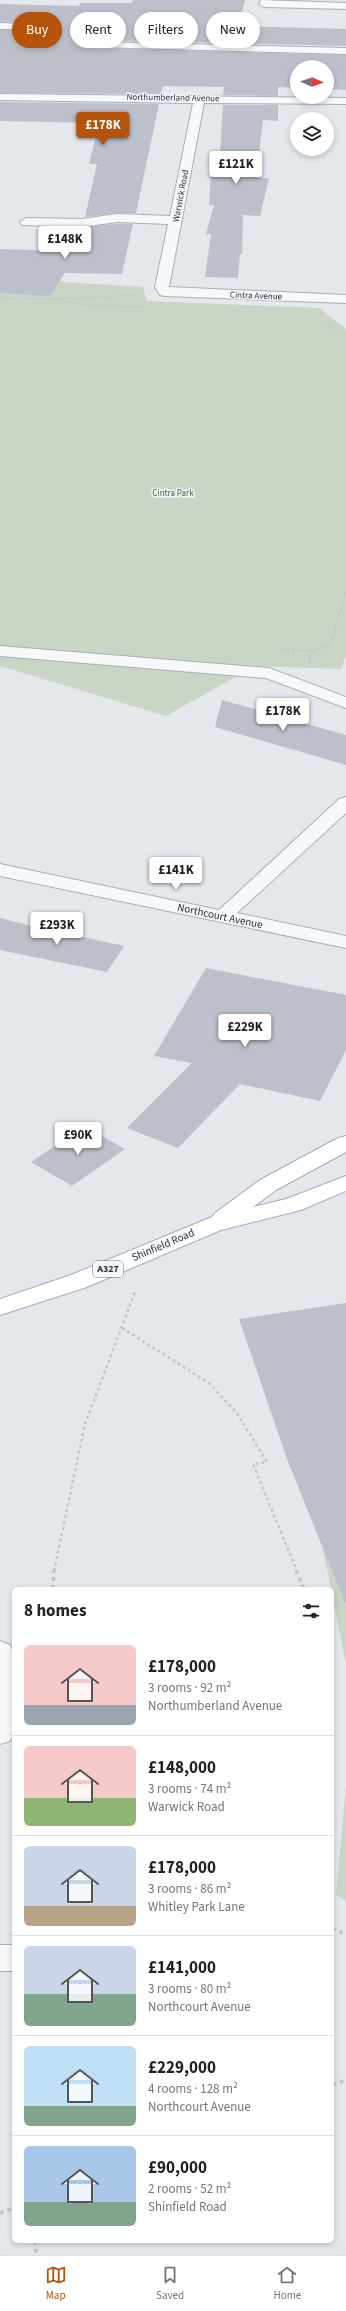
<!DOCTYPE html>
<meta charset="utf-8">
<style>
:root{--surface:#fff;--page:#f2f2f2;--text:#222;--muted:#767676;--line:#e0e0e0;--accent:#b45309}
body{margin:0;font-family:"Source Sans 3",sans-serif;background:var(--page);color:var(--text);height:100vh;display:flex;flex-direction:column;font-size:15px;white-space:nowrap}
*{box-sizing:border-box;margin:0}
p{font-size:13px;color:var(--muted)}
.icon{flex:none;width:22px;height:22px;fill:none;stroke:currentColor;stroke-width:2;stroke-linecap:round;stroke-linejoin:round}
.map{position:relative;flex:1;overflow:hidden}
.details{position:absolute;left:12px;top:1587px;width:322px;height:656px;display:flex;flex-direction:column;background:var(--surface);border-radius:6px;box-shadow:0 2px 6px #0003}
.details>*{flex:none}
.guide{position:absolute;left:12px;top:12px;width:322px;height:36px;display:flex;gap:8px}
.needle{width:26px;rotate:92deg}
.tools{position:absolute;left:290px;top:60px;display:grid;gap:8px}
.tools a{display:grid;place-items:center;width:44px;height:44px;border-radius:50%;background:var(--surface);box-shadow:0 2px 6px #0003;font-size:20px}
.price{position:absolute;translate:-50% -34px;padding:0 9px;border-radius:4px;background:#fff;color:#222;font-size:13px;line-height:26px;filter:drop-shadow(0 1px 2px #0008)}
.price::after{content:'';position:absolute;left:50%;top:24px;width:12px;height:9px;margin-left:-6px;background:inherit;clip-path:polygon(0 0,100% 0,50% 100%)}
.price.active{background:var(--accent);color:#fff}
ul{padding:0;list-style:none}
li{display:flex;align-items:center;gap:12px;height:100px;padding:0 12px}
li+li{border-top:1px solid var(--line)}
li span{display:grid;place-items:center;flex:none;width:112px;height:80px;border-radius:6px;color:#555}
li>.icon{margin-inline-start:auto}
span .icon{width:48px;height:48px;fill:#fffc;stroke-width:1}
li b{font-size:17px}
h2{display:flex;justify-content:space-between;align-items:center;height:48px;padding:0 12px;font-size:17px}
.chip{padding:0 14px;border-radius:18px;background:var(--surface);box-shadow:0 2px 6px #0003;font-size:14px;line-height:36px}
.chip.active{background:var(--accent);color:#fff}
.tabs{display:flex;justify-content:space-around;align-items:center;height:56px;border-top:1px solid var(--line);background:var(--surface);font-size:11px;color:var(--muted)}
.tabs a{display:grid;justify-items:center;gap:2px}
.tabs .active{color:var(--accent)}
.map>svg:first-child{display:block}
.green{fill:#c9d6c5}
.building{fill:#bbc0ca}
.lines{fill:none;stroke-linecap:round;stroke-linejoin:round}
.minor-casing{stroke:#a9aeb7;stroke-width:2}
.major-casing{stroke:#a3abb8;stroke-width:2}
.path-far3{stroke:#c2c5cb;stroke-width:1.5;stroke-dasharray:1.5 1.5;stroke-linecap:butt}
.path-far2{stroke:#c2c5cb;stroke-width:2;stroke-dasharray:2.5 2.5;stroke-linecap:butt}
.path-far1{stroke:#c2c5cb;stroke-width:2.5;stroke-dasharray:3 3;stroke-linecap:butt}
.path{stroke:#c2c5cb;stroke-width:3.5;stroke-dasharray:4 4;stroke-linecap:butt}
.minor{fill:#f7f8fa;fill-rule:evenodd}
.major{fill:#fff;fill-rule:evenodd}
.labels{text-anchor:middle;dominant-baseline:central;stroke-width:3;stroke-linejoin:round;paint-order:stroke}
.far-street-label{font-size:9px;fill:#2b3445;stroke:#f4f6f9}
.far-park-label{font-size:9px;fill:#3f6138;stroke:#f4f6f9}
.shield{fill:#f4f6f9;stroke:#676e7b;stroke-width:1}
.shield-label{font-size:10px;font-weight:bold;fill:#2b3445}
.street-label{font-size:11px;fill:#2b3445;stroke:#f4f6f9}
</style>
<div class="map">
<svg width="346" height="2255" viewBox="0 0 346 2255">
<rect width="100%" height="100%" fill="#e4e7ec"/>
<!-- green -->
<g class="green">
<path d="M0,278L143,287L147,301L319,308L346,329V656L341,669L255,666L166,716L0,666Z"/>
<path d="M323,1549L346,1551V1664Z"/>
<path d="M346,1787V1901L336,1895Z"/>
</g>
<!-- building -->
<g class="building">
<path d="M133,0H245L238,26L346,29V46L99,40L93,45L94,48L346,55V90L327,89V67H297V88L278,87V96L223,95L224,87L163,86L161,94L0,93V30H34L40,17L34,13L29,14L25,22H0V4L79,6L80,3H132Z"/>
<path d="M0,102L159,104L136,213H117L85,217L97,164H89L99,123L0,121Z"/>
<path d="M223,105H278V121L263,120L256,178H269L260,216L243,215L242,254H240L238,278L205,277L211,234H206L214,205H209L212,158H217V154H220Z"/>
<path d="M117,224H133L122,274L65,273L50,296L0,293V249L66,251L72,228Z"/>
<path d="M222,700L346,735V765L215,727Z"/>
<path d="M0,918L28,925L124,946L107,972L0,950Z"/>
<path d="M206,968L346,995V1050L320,1101L240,1084L178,1148L127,1128L192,1063L154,1056Z"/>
<path d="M84,1126L125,1149L72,1186L31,1162Z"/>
<path d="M346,1303V1602L345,1603L287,1459L239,1319Z"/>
</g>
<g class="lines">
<defs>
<g id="minor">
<path d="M261,0L346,3V9L264,7L259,4Z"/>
<path d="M34,14L39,17L34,29H0V23L26,24L30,15Z"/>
<path d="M99,42L346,48V54L95,47L94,45Z"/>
<path d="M0,94L346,98V104L204,103L169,287L346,295V303L165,296L160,295L155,287L168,224L117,222L82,227L22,225L20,222L26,218L82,219L117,214L170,216L193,103L0,100Z"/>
<path d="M0,646L269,668L346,697V708L266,678L0,656Z"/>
<path d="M346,797V813L237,913L346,936V948L0,876V864L219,910L339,799Z"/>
<path d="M0,1641L10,1645L14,1654V1733L10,1741L0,1744Z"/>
<rect x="0" y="1945" width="14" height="26"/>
</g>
<path id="major" d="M346,1136V1152L276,1190L253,1207L286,1199L346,1176V1191L301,1210L221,1230L87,1287L0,1315V1299L71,1275L212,1217L215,1213L260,1180L338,1138Z"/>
</defs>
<!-- minor casing -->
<use href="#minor" class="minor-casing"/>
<!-- major casing -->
<use href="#major" class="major-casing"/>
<!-- path-far3 -->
<g class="path-far3">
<path d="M0,298L54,299L137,295"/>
<path d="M57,299L83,305L144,307"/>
<path d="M326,324L346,337"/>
<path d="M342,604L346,592"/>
</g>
<!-- path-far2 -->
<g class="path-far2">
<path d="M282,649L311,651L330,646L343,603"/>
<path d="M309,662L311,651"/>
</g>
<!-- path-far1 -->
<g class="path-far1">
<path d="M122,1328L209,1383L238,1415L267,1462L253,1464L297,1571"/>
<path d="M54,1571L85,1424L136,1289"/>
</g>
<!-- path -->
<g class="path">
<path d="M296,1570L304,1589"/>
<path d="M53,1589L54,1570"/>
<path d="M332,1928L346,1935"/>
<path d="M332,2085L346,2080"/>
<path d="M0,2213L14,2208"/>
<path d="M35,2241L36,2255"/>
</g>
<!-- minor -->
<use href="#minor" class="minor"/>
<!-- major -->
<use href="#major" class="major"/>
</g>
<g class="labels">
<!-- far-street labels -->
<g class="far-street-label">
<text transform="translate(173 98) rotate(1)">Northumberland Avenue</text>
<text transform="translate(181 196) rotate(-79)">Warwick Road</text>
<text transform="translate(256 296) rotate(2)">Cintra Avenue</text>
</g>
<!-- far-park labels -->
<g class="far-park-label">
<text x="173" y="493">Cintra Park</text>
</g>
<!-- shield labels -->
<rect class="shield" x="93" y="1261" width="30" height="16" rx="3"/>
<g class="shield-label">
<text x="108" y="1269">A327</text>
</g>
<!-- street labels -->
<g class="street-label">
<text transform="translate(220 916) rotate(12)">Northcourt Avenue</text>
<text transform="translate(163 1245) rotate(-23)">Shinfield Road</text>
</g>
</g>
</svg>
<div class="tools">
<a><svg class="needle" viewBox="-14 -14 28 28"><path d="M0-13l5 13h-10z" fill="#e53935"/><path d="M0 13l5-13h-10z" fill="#767676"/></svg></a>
<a><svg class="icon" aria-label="layers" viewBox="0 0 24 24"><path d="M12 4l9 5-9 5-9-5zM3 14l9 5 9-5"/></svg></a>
</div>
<b class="price active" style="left:103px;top:146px">£178K</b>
<b class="price" style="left:236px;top:185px">£121K</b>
<b class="price" style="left:65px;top:260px">£148K</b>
<b class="price" style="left:283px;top:732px">£178K</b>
<b class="price" style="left:176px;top:891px">£141K</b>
<b class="price" style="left:57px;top:946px">£293K</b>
<b class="price" style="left:245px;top:1048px">£229K</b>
<b class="price" style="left:78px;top:1156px">£90K</b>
<div class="guide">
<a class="chip active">Buy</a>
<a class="chip">Rent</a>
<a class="chip">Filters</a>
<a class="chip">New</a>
</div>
<section class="details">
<h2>8 homes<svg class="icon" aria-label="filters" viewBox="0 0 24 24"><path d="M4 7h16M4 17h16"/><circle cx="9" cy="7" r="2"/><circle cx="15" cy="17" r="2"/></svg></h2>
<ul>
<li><span style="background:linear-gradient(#f6c9c9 75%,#9aa5b1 0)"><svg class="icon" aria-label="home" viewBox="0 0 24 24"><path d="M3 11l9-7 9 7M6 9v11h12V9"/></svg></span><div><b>£178,000</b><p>3 rooms · 92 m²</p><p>Northumberland Avenue</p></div></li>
<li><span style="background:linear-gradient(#f6c9c9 65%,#8fb573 0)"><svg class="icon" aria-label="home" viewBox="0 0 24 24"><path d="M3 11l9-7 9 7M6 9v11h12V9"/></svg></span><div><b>£148,000</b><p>3 rooms · 74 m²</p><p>Warwick Road</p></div></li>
<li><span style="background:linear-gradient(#c9d6e8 75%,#b9a48a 0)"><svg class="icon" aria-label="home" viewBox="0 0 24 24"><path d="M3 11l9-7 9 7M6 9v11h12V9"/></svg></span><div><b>£178,000</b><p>3 rooms · 86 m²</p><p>Whitley Park Lane</p></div></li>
<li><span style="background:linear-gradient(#c9d6e8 60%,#7fa58c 0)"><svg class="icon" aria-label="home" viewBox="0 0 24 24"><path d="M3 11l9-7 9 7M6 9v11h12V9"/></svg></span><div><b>£141,000</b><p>3 rooms · 80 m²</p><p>Northcourt Avenue</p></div></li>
<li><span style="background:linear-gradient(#bfe0f5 75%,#7fa58c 0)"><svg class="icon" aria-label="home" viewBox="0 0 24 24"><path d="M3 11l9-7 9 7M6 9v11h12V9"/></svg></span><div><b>£229,000</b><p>4 rooms · 128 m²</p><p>Northcourt Avenue</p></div></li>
<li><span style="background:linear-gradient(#a9c7e8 70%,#7fa58c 0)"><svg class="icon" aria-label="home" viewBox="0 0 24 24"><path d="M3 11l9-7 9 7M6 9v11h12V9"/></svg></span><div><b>£90,000</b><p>2 rooms · 52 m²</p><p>Shinfield Road</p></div></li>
</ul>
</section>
</div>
<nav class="tabs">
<a class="active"><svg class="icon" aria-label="map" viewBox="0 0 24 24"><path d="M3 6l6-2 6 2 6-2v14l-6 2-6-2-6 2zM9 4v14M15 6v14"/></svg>Map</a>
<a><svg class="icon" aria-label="saved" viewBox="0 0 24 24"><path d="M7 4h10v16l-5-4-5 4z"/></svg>Saved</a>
<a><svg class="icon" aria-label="home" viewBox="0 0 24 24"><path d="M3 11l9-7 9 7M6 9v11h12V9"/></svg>Home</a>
</nav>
